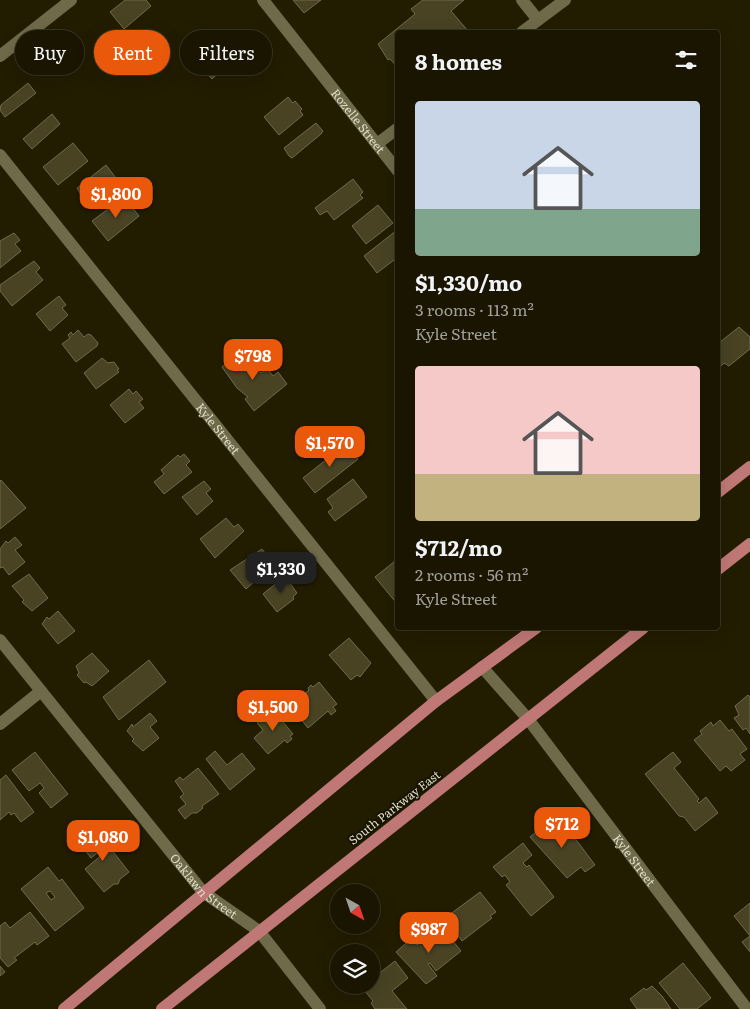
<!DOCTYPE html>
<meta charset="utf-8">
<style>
:root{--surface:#1a1500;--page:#27220f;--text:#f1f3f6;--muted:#9f9f99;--line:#383422;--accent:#ea580c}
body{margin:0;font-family:Literata,serif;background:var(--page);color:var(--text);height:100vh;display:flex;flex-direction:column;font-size:19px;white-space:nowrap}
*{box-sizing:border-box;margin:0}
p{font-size:16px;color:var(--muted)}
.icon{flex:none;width:28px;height:28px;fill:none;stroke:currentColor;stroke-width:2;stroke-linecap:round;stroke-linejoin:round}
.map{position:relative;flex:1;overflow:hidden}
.sheet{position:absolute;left:395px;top:30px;width:325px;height:600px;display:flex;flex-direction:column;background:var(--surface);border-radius:5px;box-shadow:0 5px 20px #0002,0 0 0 1px var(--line)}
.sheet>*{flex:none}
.guide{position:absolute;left:15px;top:30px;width:305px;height:45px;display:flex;gap:10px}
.needle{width:32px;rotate:140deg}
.controls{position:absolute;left:330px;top:884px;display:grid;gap:10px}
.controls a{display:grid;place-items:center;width:50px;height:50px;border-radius:50%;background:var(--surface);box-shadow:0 5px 20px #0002,0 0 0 1px var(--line);font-size:25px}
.price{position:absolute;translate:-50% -42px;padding:0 11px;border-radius:10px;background:var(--accent);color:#fff;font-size:16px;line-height:32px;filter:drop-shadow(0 1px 2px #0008)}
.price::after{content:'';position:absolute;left:50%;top:30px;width:15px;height:11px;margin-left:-8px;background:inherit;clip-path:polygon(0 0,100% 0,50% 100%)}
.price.current{background:#222;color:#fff}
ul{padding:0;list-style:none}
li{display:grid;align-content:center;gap:10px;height:265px;padding:0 20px}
li span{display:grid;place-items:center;height:155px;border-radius:5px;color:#555}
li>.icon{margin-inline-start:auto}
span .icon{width:90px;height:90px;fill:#fffc;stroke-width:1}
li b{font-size:21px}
h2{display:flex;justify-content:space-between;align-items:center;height:60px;padding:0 20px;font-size:21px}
.chip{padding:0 18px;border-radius:22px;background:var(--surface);box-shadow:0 5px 20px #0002,0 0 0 1px var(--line);font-size:18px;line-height:45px}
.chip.current{background:var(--accent);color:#fff}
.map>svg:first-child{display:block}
.building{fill:#494324;stroke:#706b4a;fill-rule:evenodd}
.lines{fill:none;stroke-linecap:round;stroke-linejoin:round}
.minor{stroke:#6f6a49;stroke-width:12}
.major{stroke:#c07876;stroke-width:12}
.labels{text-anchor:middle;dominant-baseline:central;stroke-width:4;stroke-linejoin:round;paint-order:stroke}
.street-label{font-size:12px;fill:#dddbc9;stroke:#171300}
</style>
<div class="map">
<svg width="750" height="1009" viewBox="0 0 750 1009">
<rect width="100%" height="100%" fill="#221c00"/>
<!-- building -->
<g class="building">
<path d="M125,0H146L151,6L124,29L110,12Z"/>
<path d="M293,0H321L304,13Z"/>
<path d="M423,0H464L451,11L469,32H398V68L390,59L388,60L378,44L415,14L411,9Z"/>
<path d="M230,34L243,50L212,79L199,63Z"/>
<path d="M28,83L36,93L5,117L0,110L1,105Z"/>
<path d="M288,97L293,103L295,101L302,109L300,111L303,115L279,135L264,117Z"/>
<path d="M52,114L60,124L32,149L23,139Z"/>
<path d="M316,123L323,131L321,134L292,158L289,156L284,148Z"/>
<path d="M73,143L88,161L58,185L43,167Z"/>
<path d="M106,165L119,182L88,207L77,188Z"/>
<path d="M353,179L363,192L360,195L363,198L334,220L327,211L320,215L315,208Z"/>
<path d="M124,197L139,216L108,241L92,221Z"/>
<path d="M378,205L393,223L366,244L352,226Z"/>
<path d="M397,230L398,257L377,273L364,256Z"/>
<path d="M14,233L20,240L15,244L21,251L0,268V241Z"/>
<path d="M34,261L40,268L36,272L43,280L12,306L0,291V285Z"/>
<path d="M59,296L66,305L62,308L68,315L50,331L36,314Z"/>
<path d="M739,327L750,337V349L729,366L724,363L720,367L718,364V341L720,342Z"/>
<path d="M78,330L84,337L88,334L91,335L98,343L97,346L76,362L62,344L70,338L68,335L71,332L73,335Z"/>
<path d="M237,354L240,358L246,354L256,366L251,372L256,367L261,373L267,368L273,376L278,372L287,384L254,411L245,399L248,397L237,388L222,367Z"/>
<path d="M102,358L108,363L114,362L119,369L117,370L119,372L96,389L84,373Z"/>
<path d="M129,389L133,394L136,391L143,399L139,402L144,408L125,423L110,405Z"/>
<path d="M346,444L358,459L315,493L303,478Z"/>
<path d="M184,454L190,461L186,465L192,472L164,494L154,482L164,474L161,470L178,455L180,457Z"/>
<path d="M353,479L367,497L335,521L328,512L333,508L327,499Z"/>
<path d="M1,480L26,508L0,529V481Z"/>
<path d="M204,481L211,489L206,493L213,501L197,515L182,497Z"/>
<path d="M226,518L234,527L238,524L244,531L215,558L200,539Z"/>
<path d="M15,537L22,545L15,550L25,562L9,575L3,567L0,568V549L6,541L8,543Z"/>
<path d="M262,549L268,557L264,560L270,568L246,589L230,570Z"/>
<path d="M395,561L398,564V605L375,577Z"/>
<path d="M29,574L48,598L32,611L22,602L24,600L12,586Z"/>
<path d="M285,576L297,593L293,597L294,599L277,612L263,594Z"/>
<path d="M58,611L75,631L58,644L42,624L47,617L49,619Z"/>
<path d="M349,638L371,663L360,677L357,675L351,680L329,655Z"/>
<path d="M92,653L109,671L92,686L86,682L84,683L77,675L79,673L76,666Z"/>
<path d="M149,660L166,682L119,720L103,697Z"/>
<path d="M319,682L337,704L333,707L336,711L331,715L328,711L308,728L290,706L309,690L308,688L311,685L313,687Z"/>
<path d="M748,695L750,697V734L746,728L743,730L734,718L739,715L735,706Z"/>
<path d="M273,710L293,734L290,736L292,739L287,743L285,740L268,754L254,738L263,730L257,723Z"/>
<path d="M150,713L157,721L150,727L159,738L143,751L132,741L134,739L127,731L132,724L133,727Z"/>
<path d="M720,720L729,731L732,729L747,749L740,754L745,760L731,771L726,766L720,771L694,740L702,734L700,731L711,722L713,726Z"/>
<path d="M215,751L227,765L242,753L255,769L230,790L206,759Z"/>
<path d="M35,752L68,794L51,808L39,793L44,788L40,783L29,791L12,770Z"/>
<path d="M673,752L681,762L674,768L699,799L697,801L699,803L706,797L718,813L695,831L684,817L679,816L645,774Z"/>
<path d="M198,768L219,794L202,806L203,808L197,813H192L185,819L178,810L186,804L180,797L184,794L175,781L180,777L183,780Z"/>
<path d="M6,775L34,812L21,822L14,813L11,815L9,812L0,820V780Z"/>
<path d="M554,818L567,835L569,833L574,837L595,865L585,872L581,867L567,878L530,837Z"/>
<path d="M96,830L129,872L120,879L118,884H114L104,892L85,869L104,853L101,850L91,858L79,843Z"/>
<path d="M523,843L532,855L523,863L527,867L529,865L554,897L531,916L506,885L510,882L505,875L502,877L493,867Z"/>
<path d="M48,867L59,881L62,879L84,908L55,931L21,889ZM50,891L55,897L51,900L46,893Z"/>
<path d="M480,892L496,912L490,916L492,918L462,941L445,918Z"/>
<path d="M750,903V952L742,942L750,936L734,916Z"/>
<path d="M30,912L49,936L37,945L35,942L14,958L17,960L8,967L0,958V926L5,922L10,928Z"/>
<path d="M436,927L441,933L444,930L461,951L436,971L430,963L428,964L437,976L426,984L396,952L412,938L417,945Z"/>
<path d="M395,961L408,978L392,991L407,1009H375L371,1003L373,1001L360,985H371V974L374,972L377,975Z"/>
<path d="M683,963L711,998L697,1009H680L659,983Z"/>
<path d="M0,966L5,972L0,976Z"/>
<path d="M652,986L662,996L671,1009H637L630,999L644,988L646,990Z"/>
</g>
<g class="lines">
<!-- minor -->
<g class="minor">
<path id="s1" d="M263,0L398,171"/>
<path d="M522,0L538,20"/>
<path d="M522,32L565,0"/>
<path d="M0,56L71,0"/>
<path d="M377,144L398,128"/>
<path id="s2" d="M0,155L436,701"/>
<path id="s3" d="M0,640L203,892L259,931L320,1009"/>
<path id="s4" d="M482,667L528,719L747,1009"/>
<path d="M0,724L41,691"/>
</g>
<!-- major -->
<g class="major">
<path d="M718,492L750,467"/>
<path d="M718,569L750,544"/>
<path d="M64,1009L436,701L536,628"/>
<path d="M162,1009L643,628"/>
</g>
</g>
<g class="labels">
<!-- street labels -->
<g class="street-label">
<text stroke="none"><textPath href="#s1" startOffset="154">Rozelle Street</textPath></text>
<text stroke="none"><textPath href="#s2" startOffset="350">Kyle Street</textPath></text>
<text transform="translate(394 807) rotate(-38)">South Parkway East</text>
<text stroke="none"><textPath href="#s4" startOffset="246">Kyle Street</textPath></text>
<text stroke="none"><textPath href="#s3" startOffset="320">Oaklawn Street</textPath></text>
</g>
</g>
</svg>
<div class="controls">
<a><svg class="needle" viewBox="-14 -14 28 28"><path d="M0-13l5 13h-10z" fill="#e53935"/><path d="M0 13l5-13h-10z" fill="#9f9f99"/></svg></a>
<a><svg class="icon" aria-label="layers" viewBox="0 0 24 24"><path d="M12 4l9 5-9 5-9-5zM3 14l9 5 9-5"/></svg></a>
</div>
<b class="price" style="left:116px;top:219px">$1,800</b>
<b class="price" style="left:253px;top:381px">$798</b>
<b class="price" style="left:330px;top:468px">$1,570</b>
<b class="price current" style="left:281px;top:594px">$1,330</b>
<b class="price" style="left:273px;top:732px">$1,500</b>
<b class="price" style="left:562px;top:849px">$712</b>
<b class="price" style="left:103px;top:862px">$1,080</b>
<b class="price" style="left:429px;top:954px">$987</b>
<div class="guide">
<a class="chip">Buy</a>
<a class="chip current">Rent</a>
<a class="chip">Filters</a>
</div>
<section class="sheet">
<h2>8 homes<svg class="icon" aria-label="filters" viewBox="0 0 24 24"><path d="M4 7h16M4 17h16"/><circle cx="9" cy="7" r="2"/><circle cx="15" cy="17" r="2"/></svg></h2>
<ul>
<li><span style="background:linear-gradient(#c9d6e8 70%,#7fa58c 0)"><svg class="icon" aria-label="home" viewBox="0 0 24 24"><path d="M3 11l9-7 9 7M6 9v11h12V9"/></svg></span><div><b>$1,330/mo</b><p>3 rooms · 113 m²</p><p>Kyle Street</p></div></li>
<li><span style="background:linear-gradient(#f6c9c9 70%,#c2b280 0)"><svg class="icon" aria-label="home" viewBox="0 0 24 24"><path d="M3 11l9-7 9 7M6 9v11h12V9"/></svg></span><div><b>$712/mo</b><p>2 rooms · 56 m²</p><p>Kyle Street</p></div></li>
</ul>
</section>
</div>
